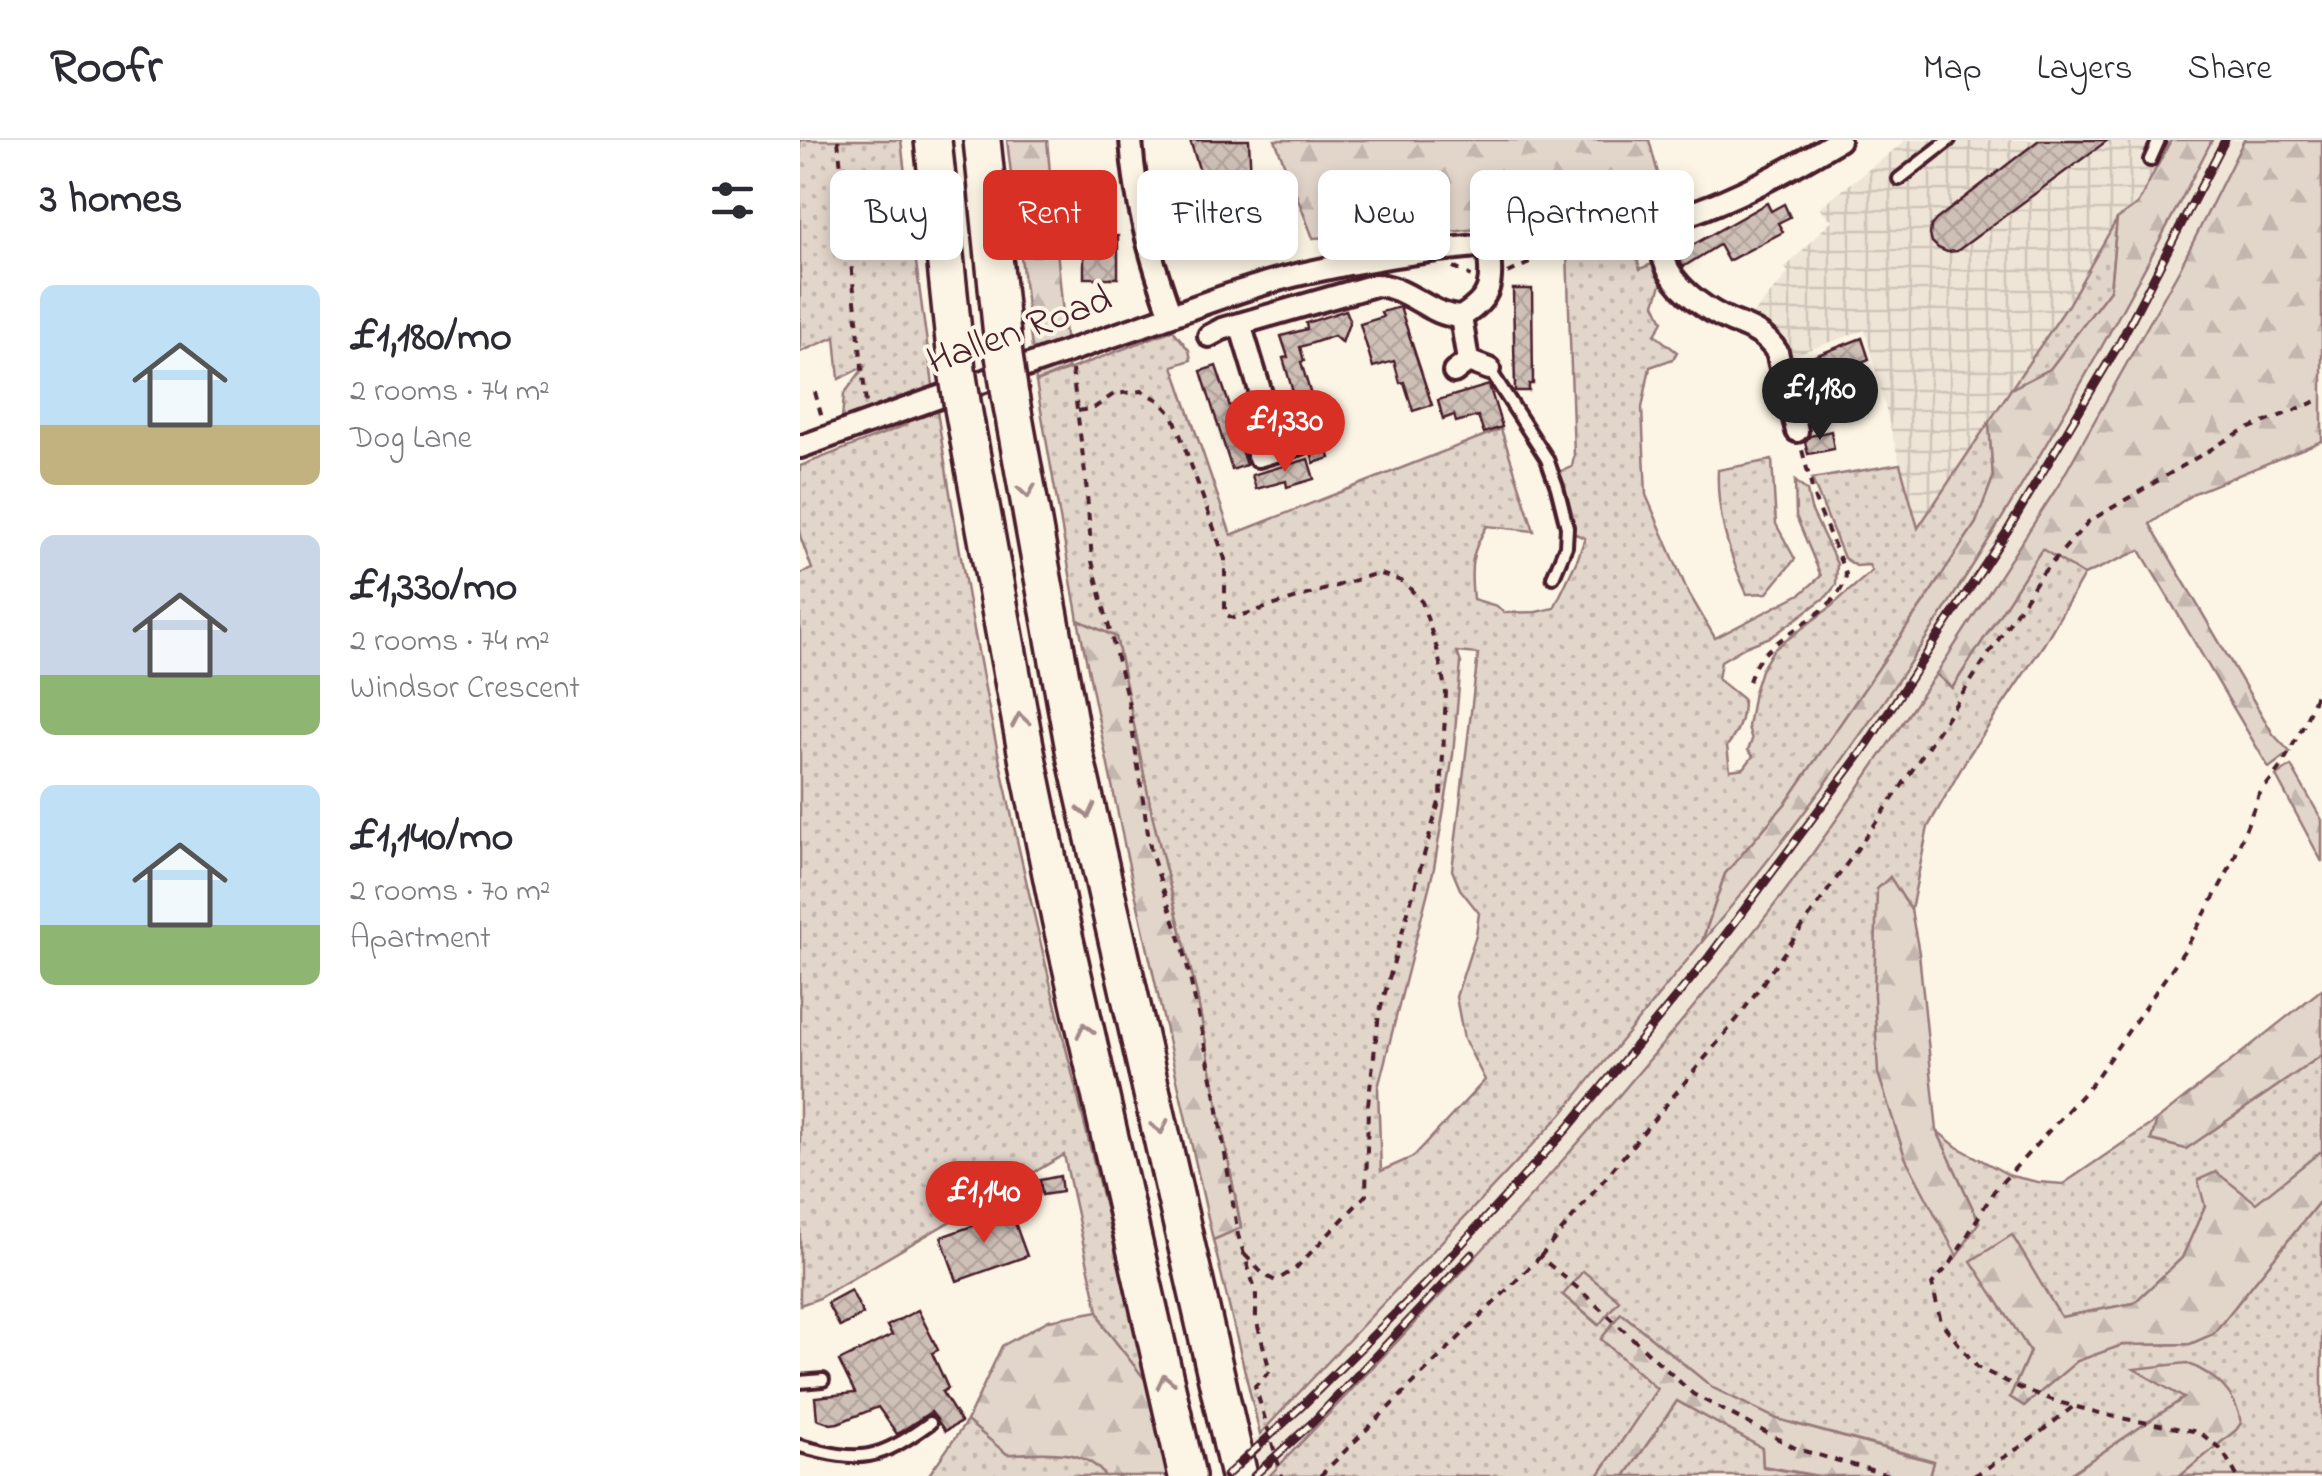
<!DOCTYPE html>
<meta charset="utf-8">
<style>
:root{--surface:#fff;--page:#f2f2f3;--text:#2b2b33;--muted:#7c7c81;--line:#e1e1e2;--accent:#d93025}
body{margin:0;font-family:"Indie Flower",sans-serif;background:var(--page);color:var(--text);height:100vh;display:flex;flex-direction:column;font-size:38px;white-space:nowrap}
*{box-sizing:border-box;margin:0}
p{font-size:32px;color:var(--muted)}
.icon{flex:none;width:55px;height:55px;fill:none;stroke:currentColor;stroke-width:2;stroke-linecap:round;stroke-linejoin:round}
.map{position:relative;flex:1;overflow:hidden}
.side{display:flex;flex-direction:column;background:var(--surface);width:800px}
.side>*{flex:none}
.banner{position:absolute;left:30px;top:30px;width:950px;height:90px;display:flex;gap:20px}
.price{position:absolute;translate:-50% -85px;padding:0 22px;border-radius:35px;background:var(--accent);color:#fff;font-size:32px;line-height:65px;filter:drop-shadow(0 2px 5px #0008)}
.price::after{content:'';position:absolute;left:50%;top:60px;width:30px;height:22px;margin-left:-15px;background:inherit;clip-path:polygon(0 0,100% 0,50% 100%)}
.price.current{background:#222;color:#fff}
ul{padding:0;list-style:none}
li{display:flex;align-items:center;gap:30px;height:250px;padding:0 40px}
li span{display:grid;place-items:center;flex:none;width:280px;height:200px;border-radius:15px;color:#555}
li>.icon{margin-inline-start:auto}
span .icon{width:120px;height:120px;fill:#fffc;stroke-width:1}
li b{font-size:42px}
h2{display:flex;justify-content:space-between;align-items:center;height:120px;padding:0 40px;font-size:42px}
.chip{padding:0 35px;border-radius:15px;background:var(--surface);box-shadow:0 5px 15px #0003;font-size:35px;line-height:90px}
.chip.current{background:var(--accent);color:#fff}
header{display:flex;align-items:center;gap:60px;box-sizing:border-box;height:140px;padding:0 50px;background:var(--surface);border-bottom:2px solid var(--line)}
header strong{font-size:48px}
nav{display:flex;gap:55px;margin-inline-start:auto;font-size:35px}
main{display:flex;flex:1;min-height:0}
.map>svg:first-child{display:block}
.built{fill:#eee5d7}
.industrial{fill:url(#industrial-grid)}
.grass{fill:url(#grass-dots);stroke:#967a7a;stroke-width:2.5;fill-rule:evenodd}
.forest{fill:url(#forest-firs);stroke:#967a7a;stroke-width:2.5}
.building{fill:url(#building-cross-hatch);stroke:#4a1f2b;stroke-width:2.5}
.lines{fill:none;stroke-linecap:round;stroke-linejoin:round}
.lane-casing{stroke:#4a1f2b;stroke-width:18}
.street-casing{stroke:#4a1f2b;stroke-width:28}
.highway-casing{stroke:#4a1f2b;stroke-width:42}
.path{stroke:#4a1f2b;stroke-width:4;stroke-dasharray:8 8;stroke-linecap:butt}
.lane{stroke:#fcf5e5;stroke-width:10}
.street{stroke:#fcf5e5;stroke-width:20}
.highway{stroke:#fcf5e5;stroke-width:35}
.rail-casing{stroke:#4a1f2b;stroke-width:9}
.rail{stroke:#fcf5e5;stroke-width:5;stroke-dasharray:15;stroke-linecap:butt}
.highway-bridge-casing{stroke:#4a1f2b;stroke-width:42;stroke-linecap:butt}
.highway-bridge{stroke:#fcf5e5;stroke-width:35}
.oneway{stroke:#a38a88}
.labels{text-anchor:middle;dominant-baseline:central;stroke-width:8;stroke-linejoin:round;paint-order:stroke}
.street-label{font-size:40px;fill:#4a1f2b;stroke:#fcf5e5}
</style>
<header>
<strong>Roofr</strong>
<nav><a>Map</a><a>Layers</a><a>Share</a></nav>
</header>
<main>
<section class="side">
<h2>3 homes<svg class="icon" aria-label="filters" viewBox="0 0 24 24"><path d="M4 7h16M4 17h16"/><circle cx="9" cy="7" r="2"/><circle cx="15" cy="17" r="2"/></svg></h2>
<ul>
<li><span style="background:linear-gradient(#bfe0f5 70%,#c2b280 0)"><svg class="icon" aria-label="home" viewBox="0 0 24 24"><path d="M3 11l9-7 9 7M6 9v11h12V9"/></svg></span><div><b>£1,180/mo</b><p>2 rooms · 74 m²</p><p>Dog Lane</p></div></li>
<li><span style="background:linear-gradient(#c9d6e8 70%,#8fb573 0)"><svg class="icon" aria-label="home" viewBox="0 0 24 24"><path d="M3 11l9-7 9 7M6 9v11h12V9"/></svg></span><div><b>£1,330/mo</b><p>2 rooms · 74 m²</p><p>Windsor Crescent</p></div></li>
<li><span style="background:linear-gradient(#bfe0f5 70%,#8fb573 0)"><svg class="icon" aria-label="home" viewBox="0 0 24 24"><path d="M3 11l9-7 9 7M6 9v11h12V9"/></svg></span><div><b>£1,140/mo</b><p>2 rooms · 70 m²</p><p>Apartment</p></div></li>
</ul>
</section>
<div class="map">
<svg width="1522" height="1336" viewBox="0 0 1522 1336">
<defs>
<pattern id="industrial-grid" width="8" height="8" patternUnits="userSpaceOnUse" patternTransform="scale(2.5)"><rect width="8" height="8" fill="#eee5d7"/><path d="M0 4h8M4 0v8" fill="none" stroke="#cec4b9"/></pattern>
<pattern id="grass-dots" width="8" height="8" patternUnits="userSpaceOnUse" patternTransform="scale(2.5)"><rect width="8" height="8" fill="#e2d5ca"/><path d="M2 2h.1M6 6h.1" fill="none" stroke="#c3b6ae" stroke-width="1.8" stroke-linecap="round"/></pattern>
<pattern id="forest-firs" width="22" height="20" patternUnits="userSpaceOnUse" patternTransform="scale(2.5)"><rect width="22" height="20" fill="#e2d5ca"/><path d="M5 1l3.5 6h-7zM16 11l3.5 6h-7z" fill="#c3b6ae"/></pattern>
<pattern id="building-cross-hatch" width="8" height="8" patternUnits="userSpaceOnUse" patternTransform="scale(2.5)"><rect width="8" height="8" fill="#cfc0b7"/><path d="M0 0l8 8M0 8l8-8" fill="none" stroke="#b3a59e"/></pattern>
</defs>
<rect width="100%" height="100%" fill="#fcf5e5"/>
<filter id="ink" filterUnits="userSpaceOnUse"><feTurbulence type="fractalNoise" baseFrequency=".01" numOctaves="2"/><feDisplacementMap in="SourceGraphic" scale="20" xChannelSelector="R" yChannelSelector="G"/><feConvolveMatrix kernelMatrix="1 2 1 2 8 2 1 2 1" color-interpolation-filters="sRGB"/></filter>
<g filter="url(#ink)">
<!-- built -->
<path class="built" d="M1412,0H1444L1379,130L1258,346L1136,534L990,744L864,901L756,1030L635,1163L469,1336H415L471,1284L761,975L959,734L1083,560L1194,393L1284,241Z"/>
<!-- industrial -->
<path class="industrial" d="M1104,0H1371L1337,65L1317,79L1268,165L1117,389L1065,190L985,218L979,199L969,187L949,178L980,143L988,132L985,128L1032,80L1019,68L1104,2Z"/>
<!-- grass -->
<g class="grass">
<path d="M0,0H101C122,187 151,374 187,559C233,789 294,1015 347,1242L304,1187L298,1171L264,1015L17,1159L0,1165V434L12,429L0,396V326L106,285L101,256L42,281L44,254L65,226L39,239L35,197L0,212Z"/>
<path d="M1317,79L1310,150L1250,229L1211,249L1268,165Z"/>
<path d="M847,98L852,108L848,114L837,118L840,129L854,123L863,138L855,164L863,181L855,195L877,212L873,219L850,227L842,268L846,355L887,450L915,498L1002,453L1021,436L996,376L995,341L1007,351L1011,369L1037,424L1036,445L1027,456L973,496L945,507L921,521L918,539L943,559C943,578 939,591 927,606L930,630L944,628L953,616L948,610L952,600L948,587L954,552L961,530L973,510L1028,469L1072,431L1069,425L1056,426L1044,418L1012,339L1100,324L1118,388L1189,282L1193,338L1176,383L1122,465L986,663L925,734L902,802L761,975L460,1294L413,1100L441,1087L396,851L353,679L316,497L278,480L236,242L373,190L389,210L391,220L373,226L431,395L701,289L734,391L687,386C670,413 670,428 673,459L697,466L704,473L736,472L754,468L778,418L785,398L773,393L774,387L758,332L772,327L774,316L767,111L823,104ZM657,512L678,514L652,730L660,749L679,773L676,795L656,857L664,899L685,940L613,1017L581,1031L578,948L634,728L653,615L661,523Z"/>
<path d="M972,320L976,384L995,419L967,453L947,454C929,415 916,374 918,330Z"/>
<path d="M1242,408L1284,435L1244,504L1169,615L1128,687L1111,770L1090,738L1074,855L1179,1082L1137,991L1157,1007L1211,1036L1238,1042L1263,1044L1357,980L1351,1000L1386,1009L1522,915V1012L1456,1064L1416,1032L1405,1066L1382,1118L1334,1163L1261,1177L1172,1121L1230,1211L1210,1257L1224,1266L1277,1221L1322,1205L1390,1204L1413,1194L1519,1062L1522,1064V1336H1380L1436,1290L1441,1283L1336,1229L1384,1258L1267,1336H1130L1134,1321L977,1279L913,1248L821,1173L801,1199L858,1249L798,1336H469C651,1147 830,955 989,746C1040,677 1087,605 1136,534L1153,547ZM763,1155L819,1160L798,1185Z"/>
<path d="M877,1261L962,1308L963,1327L1019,1336H825Z"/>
<path d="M167,1281L207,1314C240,1313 284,1306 305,1336H128Z"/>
</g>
<!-- forest -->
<g class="forest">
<path d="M207,0H247L268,229L236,242Z"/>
<path d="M475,0H849L867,67L659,91L513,98Z"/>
<path d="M1371,0H1412C1268,281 1105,559 902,802L925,734L986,663L1122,465L1176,383L1193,338L1189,282L1211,249L1250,229L1310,150L1317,79L1337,65Z"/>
<path d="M1444,0H1522V301L1394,353L1350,384L1473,594L1490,612L1469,628L1340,410L1284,435L1242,409L1152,548L1136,534L1258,346L1379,130Z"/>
<path d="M278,480L316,497L353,679L396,851L441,1088L413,1100L325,708Z"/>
<path d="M1491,626L1522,680V722L1476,636Z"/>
<path d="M1090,737L1111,770L1119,813L1137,991L1179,1082L1157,1116L1105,1017L1078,933L1074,855L1077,749Z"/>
<path d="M1522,849V915L1386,1009L1351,1000L1357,980Z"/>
<path d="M1520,1012H1522V1064L1518,1063L1413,1194L1390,1204L1322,1205L1277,1221L1224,1266L1210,1257L1230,1211L1171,1121L1212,1095L1261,1177L1334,1163L1382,1118L1405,1066L1398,1040L1416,1032L1456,1063Z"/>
<path d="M783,1131L819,1160L799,1185L763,1155Z"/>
<path d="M298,1171L304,1187L347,1242L368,1336H305C284,1306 240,1313 207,1314L167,1281L202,1206L249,1180Z"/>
<path d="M821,1173L913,1248L977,1279L1134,1322L1130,1336H1019L963,1326L962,1308L877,1261L825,1336H798L857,1249L801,1199Z"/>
<path d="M1387,1223C1415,1235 1436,1252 1441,1283L1436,1290L1380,1336H1267L1384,1258L1334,1229Z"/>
</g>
<!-- building -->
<g class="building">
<path d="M390,0H449L451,39L422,40L438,92L431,95L432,97L402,106L392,77L401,74L399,69L406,66L405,62L409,61Z"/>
<path d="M1239,0H1308L1157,111L1147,112L1138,108L1132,102L1130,95L1131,86L1136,80Z"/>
<path d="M967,63L971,71L984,64L990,77L978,83L983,92L928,121L919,105L883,127L877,114Z"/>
<path d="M293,96H318V138H284V114H288V103H293Z"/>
<path d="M713,149H732L733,244H729V251H715Z"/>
<path d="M600,167L632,265L613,271L604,242L600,243L594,221L573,227L560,184L583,177L581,172Z"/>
<path d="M546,170L550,180L542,203L534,196L500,207L504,221L501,222L530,318L514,323L511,312L514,300L511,294L504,290L483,218L488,217L481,196L507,189L506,183Z"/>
<path d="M1062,198L1069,219L1002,246L994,224Z"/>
<path d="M416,226L441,299L438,300L446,325L432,330L401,231Z"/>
<path d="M689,245L702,287L684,293L678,276L656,282L654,275L643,279L638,260Z"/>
<path d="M1031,291L1034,309L1008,314L1005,302L1010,296Z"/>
<path d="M508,319L514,339L487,347L486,341L456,349L452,335Z"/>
<path d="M260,1036L262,1052L242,1055L240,1040Z"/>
<path d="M211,1072L227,1116L157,1141L141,1097Z"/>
<path d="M51,1150L63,1174L40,1187L27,1163Z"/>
<path d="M118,1170L138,1210L132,1213L148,1248L142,1252L161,1282L145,1291L131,1272L97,1294L78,1267L38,1283L31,1284L17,1279L15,1257L55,1253L39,1221L92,1195L87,1186Z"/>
</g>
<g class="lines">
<defs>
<g id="lane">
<path d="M1350,20L1359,0"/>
<path d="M1099,39L1149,0"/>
<path d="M689,229L747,319L757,347L767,387L766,406L753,437"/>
<path d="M0,1242L23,1240"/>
<path d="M0,1306C62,1323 77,1321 130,1283"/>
</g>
<g id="street">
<path d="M331,0C335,62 350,117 371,175"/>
<path d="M857,84C860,99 861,117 869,131C882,153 908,171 931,181C950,188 966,194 977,212L997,291"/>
<path d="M661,177L668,221"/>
<path d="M440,184L478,310"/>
<path d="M409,196L422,189L575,145C608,146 629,176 661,177C694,157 692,142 688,105"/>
<path d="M654,232L668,221L689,229"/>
<path d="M0,307C112,267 223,226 336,188C390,169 445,147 501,134C562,120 626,110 688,105C745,100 806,97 861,83C924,65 983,34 1039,0"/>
<path d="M458,316L501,303"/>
</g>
<g id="highway">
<path d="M133,0L157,230"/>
<path d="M182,0L204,215"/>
<path d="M210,255L275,615L439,1336"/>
<path d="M163,268L228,622L260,778L387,1336"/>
</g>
</defs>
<!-- lane casing -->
<use href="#lane" class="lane-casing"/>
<!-- street casing -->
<use href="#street" class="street-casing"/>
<!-- highway casing -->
<use href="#highway" class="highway-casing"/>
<!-- path -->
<g class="path">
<path d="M38,0L66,264"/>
<path d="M707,67V84"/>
<path d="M653,127L671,136"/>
<path d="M708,133L736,120"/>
<path d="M272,230L286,341L292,421L328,561L351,713L384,811L415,952L438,1095L456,1152V1179L470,1231L455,1246L482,1336"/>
<path d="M15,252L22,278"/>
<path d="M278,271L294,268L314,254L342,251L359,260L373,275L425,419V474L433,478L578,433L604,442L622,462L637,509L646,553L641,655L579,874L568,965L566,1055L496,1128L476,1141L464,1135L444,1114"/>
<path d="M949,541C951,536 953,530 955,526C974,492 1043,472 1046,434L1015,360L1001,306"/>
<path d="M740,1117L938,878L1101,647L1241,435L1288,382L1440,292L1522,259"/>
<path d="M520,1336L740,1117L780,1150L893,1254L997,1309L1092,1336"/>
<path d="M1174,1336L1225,1304L1274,1266"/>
<path d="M1437,1336L1422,1310L1399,1292L1315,1277L1258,1262L1220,1248L1177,1227L1141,1182L1132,1144L1151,1123L1194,1051L1291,945L1386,808L1431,726L1459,655L1482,625L1505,583L1522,538"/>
</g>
<!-- lane -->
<use href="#lane" class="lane"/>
<!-- street -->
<use href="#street" class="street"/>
<!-- highway -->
<use href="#highway" class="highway"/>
<defs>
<g id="rail">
<path d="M426,1336L500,1268L624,1145L768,988L909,817L1064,609L1208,390L1319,204L1425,0"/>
<path d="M454,1336L513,1282L672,1114"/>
</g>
</defs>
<!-- rail casing -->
<use href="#rail" class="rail-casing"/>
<!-- rail -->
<use href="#rail" class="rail"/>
<defs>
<g id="highway-bridge">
<path d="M204,215L210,255"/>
<path d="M157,230L163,268"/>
</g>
</defs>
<!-- highway-bridge casing -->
<use href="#highway-bridge" class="highway-bridge-casing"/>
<!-- highway-bridge -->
<use href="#highway-bridge" class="highway-bridge"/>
</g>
<!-- one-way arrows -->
<defs><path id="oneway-chevron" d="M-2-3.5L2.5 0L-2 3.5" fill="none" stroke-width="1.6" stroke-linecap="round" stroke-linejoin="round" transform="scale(2.5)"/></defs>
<g class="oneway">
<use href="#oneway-chevron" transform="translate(227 351) rotate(80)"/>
<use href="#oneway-chevron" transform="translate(220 580) rotate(-100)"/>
<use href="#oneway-chevron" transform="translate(287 671) rotate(77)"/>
<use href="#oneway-chevron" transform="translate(285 890) rotate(-103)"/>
<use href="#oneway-chevron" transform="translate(360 987) rotate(77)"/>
<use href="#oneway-chevron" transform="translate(365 1241) rotate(-103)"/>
</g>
</g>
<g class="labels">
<!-- street labels -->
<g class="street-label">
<text transform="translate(220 192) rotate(-20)">Hallen Road</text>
</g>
</g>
</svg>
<b class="price current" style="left:1020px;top:303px">£1,180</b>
<b class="price" style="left:485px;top:335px">£1,330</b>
<b class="price" style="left:184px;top:1106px">£1,140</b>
<div class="banner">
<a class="chip">Buy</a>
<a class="chip current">Rent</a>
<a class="chip">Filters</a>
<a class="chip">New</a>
<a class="chip">Apartment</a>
</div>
</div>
</main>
